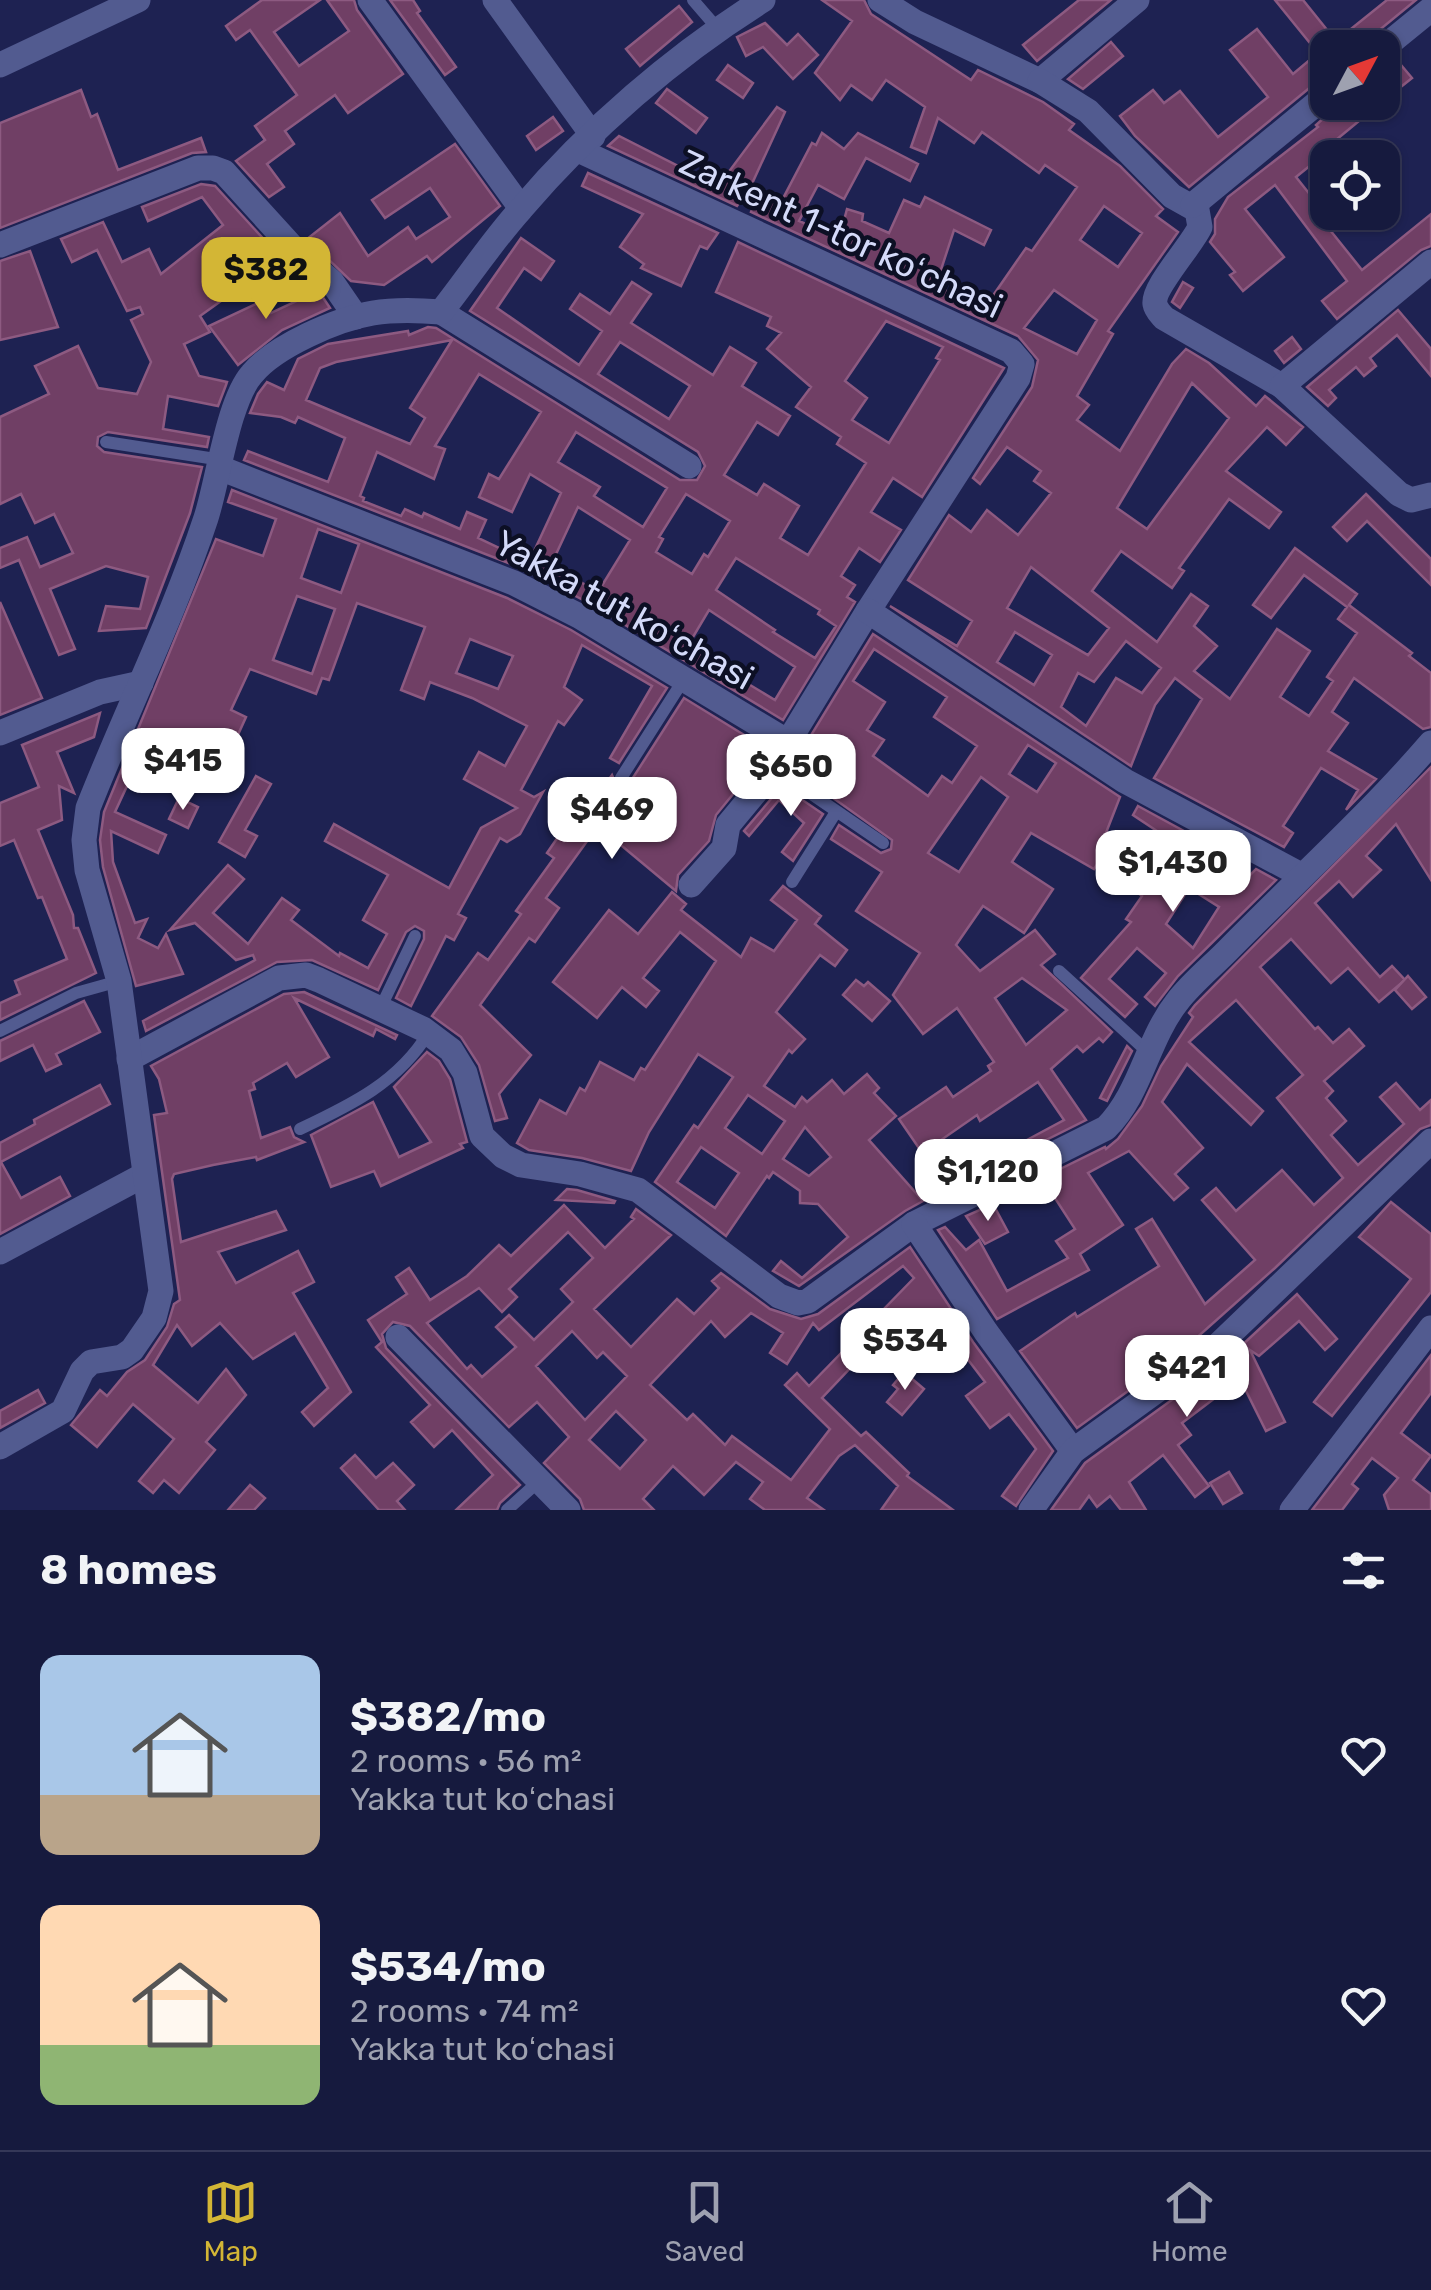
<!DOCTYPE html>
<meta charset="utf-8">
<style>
:root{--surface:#161a3e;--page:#1f2345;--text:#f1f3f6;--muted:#9ea1b0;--line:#353858;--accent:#d3b635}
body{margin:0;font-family:Rubik,sans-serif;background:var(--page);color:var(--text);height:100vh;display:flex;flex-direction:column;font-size:38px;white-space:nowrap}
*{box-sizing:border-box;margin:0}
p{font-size:32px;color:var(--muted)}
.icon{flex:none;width:55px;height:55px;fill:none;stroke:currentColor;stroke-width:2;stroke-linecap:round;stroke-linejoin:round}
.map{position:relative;height:1510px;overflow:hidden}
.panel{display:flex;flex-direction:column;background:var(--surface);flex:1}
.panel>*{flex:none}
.needle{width:65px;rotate:49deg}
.fabs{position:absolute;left:1310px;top:30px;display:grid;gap:20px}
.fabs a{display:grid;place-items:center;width:90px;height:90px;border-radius:20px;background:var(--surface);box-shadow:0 2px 8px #0004,0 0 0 2px var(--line);font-size:50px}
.price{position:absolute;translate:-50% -85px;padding:0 22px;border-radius:20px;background:#fff;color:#222;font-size:32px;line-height:65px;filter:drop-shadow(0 2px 5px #0008)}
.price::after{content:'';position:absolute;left:50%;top:60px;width:30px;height:22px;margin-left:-15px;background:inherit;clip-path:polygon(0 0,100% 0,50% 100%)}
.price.active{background:var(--accent);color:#111}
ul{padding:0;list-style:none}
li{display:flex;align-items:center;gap:30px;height:250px;padding:0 40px}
li span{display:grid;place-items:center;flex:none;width:280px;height:200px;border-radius:20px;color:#555}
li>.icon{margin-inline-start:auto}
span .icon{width:120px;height:120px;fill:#fffc;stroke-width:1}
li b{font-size:42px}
h2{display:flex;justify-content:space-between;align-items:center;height:120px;padding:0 40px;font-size:42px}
.dock{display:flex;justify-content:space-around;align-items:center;height:140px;border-top:2px solid var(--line);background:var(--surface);font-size:28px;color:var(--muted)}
.dock a{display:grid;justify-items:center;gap:5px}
.dock .active{color:var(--accent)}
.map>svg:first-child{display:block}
.building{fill:#703f65;stroke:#8d5a81;stroke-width:2.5;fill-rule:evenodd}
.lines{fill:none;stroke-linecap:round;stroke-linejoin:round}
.service{stroke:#525b90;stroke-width:12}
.minor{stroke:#525b90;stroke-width:25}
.labels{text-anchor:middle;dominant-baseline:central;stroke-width:9;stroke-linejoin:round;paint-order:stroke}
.street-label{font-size:35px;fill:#d4daf9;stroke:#0c0f24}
</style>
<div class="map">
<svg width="1431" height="1510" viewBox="0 0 1431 1510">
<rect width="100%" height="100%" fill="#1e2252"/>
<!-- building -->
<g class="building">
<path d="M262,0H320L274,32L299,66L349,31L327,0H354L357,10L403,74L348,113L335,95L285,131L294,144L267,164L284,187L269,197L236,161L265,140L255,126L297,95L250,30L236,40L226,26Z"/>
<path d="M390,0H413L420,11L417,13L456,67L445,75Z"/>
<path d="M822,0H864L871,14L971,80L978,70L1043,102L1074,124L1069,130L1120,166L1163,209L1156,216L1178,232L1108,331L1113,334L1077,396L1089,405L1077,420L1120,451L1172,364L1186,349L1209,363L1256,406L1265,396L1303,427L1286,445L1267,427L1226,471L1281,512L1269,528L1229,499L1179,568L1184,571L1172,588L1121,551L1092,591L1157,642L1191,594L1208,606L1194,626L1217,646L1194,671L1230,699L1277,629L1310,651L1280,697L1309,716L1333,681L1327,677L1357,633L1338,619L1347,607L1304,575L1271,618L1253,605L1295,548L1357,594L1349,605L1412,653L1409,656L1431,673V727L1423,729L1354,678L1332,712L1348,723L1328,751L1376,779L1346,810L1358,790L1321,768L1283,826L1293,833L1284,847L1154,778L1202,699L1175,678L1155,705L1131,766L890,606L957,646L972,621L908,580L949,515L971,532L987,510L1018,535L1051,493L1034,481L1041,471L1007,447L980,484L973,478L1032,387L1038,360L1018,336L751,212L760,193L780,204L812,143L816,145L822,133L844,149L858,133L918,164L910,181L866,158L844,199L818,185L799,221L839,239L847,209L863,214L862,221L889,233L904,200L920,207L925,197L991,230L984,245L954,230L936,285L983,310L1026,248L1032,251L1077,187L1045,165L1039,173L982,132L974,143L938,118L926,153L911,147L925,107L886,80L872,100L851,85L840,100L815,73L852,21ZM1104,206L1142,233L1118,267L1080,240ZM1054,290L1097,320L1077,354L1024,328ZM1192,383L1229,418L1147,529L1117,508ZM1031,567L1109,628L1088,655L1007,608ZM1015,632L1052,655L1034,685L997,662ZM1126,641L1161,668L1142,693L1116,678L1086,726L1061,707L1078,673L1094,682Z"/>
<path d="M1079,0H1111L1037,61L1023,45Z"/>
<path d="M1275,0H1303L1336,41L1387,0H1416L1372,36L1366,48H1328V78L1318,81L1189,187L1135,136L1120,116L1153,90L1164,103L1180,91L1218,137L1268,97L1230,50L1257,29L1293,74L1318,53Z"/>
<path d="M679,6L692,22L640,66L626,49Z"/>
<path d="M765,23L787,45L798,34L818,55L793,79L763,47L746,56L737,37Z"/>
<path d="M1111,42L1123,56L1083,89L1068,79Z"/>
<path d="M1396,59L1412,78L1382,102V65Z"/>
<path d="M728,65L753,83L743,98L717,80Z"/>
<path d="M667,89L707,118L696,133L656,103Z"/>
<path d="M81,90L91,117L97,114L118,170L201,138L206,152L192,153L0,228V123Z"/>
<path d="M1341,102H1382L1325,149L1327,152L1296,177L1327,216L1322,220L1362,270L1431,214V246L1421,250L1337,319L1322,301L1347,281L1275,185L1245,209L1284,257L1243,291L1230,275L1235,272L1210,242L1215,234V219L1228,197L1318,127L1316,125Z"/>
<path d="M777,107L785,112L750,188L737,206L608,146L619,136L704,179L709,169L725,177Z"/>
<path d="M553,117L563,131L536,150L527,136Z"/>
<path d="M455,144L500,206L432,262L427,256L384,285L351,281L307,239L340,213L368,256L408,227L416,239L450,217L430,188L385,218L372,200Z"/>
<path d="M588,173L718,233L707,249L700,246L681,286L641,268L644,264L620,247L643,214L582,186Z"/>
<path d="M201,184L215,186L281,258L200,316L210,332L184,344L199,376L227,382L226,385L218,406L168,396L163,429L209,437L207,447L108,432L98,437L97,446L104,452L202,467L190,513L146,628L99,631L106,606L140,609L148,577L106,566L50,589L75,649L59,655L19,560L0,568V548L27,537L40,567L73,553L54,514L35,523L21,494L0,504V417L49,394L35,366L78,346L98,388L137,394L151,362L131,320L143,314L140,307L127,311L97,250L72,262L61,239L103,222L122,262L149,249L161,274L223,225L202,197L148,221L142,207Z"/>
<path d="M521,238L554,261L541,280L524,268L497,308L579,365L602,331L570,309L580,294L610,314L632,282L651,294L631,323L713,375L730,347L756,363L742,386L790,416L778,435L757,422L724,475L757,495L764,484L799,506L780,538L808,555L866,463L837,444L841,437L796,407L811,387L767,349L781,333L767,326L771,317L716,292L738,242L1004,368L922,497L893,478L871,512L901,530L880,562L859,548L841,576L855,585L847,597L855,602L783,720L587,602L521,568L244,460L248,451L328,482L345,438L298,417L295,423L281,417L250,413L258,394L267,382L284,390L298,359L328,344L408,331L409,335L428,327L436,328L680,480H697L705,466L698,452L470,311ZM886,321L943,347L936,358L940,360L889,443L852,420L867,398L845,381ZM452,340L410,408L425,418L410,444L306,400L320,368L336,362ZM620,342L690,386L669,419L598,374ZM479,374L541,412L499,479L489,474L479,497L512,512L530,474L561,493L529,562L478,538L486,520L467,512L460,529L424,513L422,517L405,509L401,516L363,501L364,498L360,496L377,452L434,479L445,449L435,446ZM576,432L667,488L643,527L594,496L600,487L558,462ZM686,494L730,521L708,557L704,554L692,574L656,552L663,539L659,537ZM578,507L630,540L598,592L551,565ZM736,558L820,610L818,614L836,626L815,658L773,632L775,630L716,590ZM709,610L795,667L775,700L687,647Z"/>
<path d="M30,251L58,327L0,340V261Z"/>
<path d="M305,280L320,293L330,308L282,330L238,365L209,326L262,301L271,313L301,299L294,285Z"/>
<path d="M1183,282L1193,288L1180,308L1172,302Z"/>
<path d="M1398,310L1431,349V376L1397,335L1370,358L1376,366L1364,376L1356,367L1329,390L1336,398L1328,406L1307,387Z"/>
<path d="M1292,337L1301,349L1284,363L1275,351Z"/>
<path d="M232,490L507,598L571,630L667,688L619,763L610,758L652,686L582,645L564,687L582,700L564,725L558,721L521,790L534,797L543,792L520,834L507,842L500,838L458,914L466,918L454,940L446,936L411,1006L396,998L424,939V931L415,926L406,932L378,990L312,960L277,962L146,1031L143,1021L255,960L253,955L236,960L195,923L170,930L228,865L244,879L213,913L248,944L282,898L299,910L291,920L339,956L340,953L368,968L387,934L363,920L388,875L325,841L334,824L449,888L481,828L517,808L464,779L479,752L505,766L527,726L472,698L430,682L424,699L401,690L425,627L357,603L329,680L322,678L316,694L250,669L231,710L246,717L222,770L208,762L204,769L147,743L115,812L166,835L158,853L111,831L113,862L135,923L147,919L138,938L158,948L166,934L183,974L136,986L103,867L100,840L104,812L216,539L263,556L276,519L228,502ZM318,529L359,544L341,593L301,578ZM297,596L335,609L312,674L273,660ZM470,639L513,656L498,689L456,673Z"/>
<path d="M1366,494L1431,559V585L1367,521L1347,541L1333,527Z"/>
<path d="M0,602L42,698L0,715Z"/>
<path d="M873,634L1120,797L1104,838L1112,842L1094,869L1031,833L1012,862L1053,889L1024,933L983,906L956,945L980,971L1035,930L1055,954L1041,965L1112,1032L1103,1042L1099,1038L1083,1052L1077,1046L1051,1069L1086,1120L1028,1149L1025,1141L1064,1120L1038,1082L980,1121L977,1115L941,1140L958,1165L954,1168L963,1181L947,1189L899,1119L946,1087L953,1097L991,1071L988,1066L994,1062L957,1008L923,1034L893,995L920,953L856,911L882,872L831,839L839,825L881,853L891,849L892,840L794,770L802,750ZM874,649L947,697L934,717L977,746L952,783L942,776L928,796L873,756L884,740L867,730L885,702L853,681ZM1028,745L1056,763L1037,792L1009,774ZM981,777L1008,797L959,872L928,853ZM1022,978L1067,1010L1026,1045L995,998Z"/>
<path d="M684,698L767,749L764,756L716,815L709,841L678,875L676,891L598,826L546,898L559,908L535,942L529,938L480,1005L531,1055L499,1094L507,1118L495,1121L479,1065L461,1037L432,1016L478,953L488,960L521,914L516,911L554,858L547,853L558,837L564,841L612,775L617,787L629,784Z"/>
<path d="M100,713L94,737L57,752L74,793L59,786L62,820L38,830L73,915L74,928H78L96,973L0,1020V1003L20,994L15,981L67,959L42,897L38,898L14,840L0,846V803L39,787L22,745Z"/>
<path d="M1431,767V880L1396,824L1366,856L1381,870L1367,883L1353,897L1339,881L1315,903L1380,977L1392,966L1405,980L1379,1002L1348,968L1331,983L1291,939L1260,967L1315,1029L1318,1027L1333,1043L1349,1029L1364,1046L1324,1081L1333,1091L1326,1098L1346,1121L1331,1135L1358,1165L1404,1124L1380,1097L1396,1083L1420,1110L1431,1100V1125L1420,1129L1275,1268L1175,1357L1077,1428L1020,1351L1075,1313L1077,1317L1159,1266L1136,1229L1152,1219L1205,1304L1255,1260L1202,1200L1216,1188L1236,1211L1282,1170L1314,1205L1343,1178L1277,1098L1303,1075L1236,1000L1189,1042L1263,1111L1251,1125L1187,1064L1162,1102L1203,1148L1175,1174L1188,1188L1174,1200L1129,1151L1088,1173L1123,1225L1080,1254L1089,1270L997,1319L938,1230L945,1227L966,1250L979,1240L1007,1291L1068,1258L1056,1241L1075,1229L1042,1178L1105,1147L1106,1149L1118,1139L1142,1106L1161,1066L1193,1017L1189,1013L1195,1005Z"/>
<path d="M256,776L271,784L245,830L257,836L245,857L219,842Z"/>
<path d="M782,786L823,814L793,861L782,852L804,823L779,800L749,836L744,831Z"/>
<path d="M179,798L198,807L188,828L169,819Z"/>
<path d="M1138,806L1215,848L1200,871L1232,893L1256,869L1276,880L1178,976L1155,1006L1145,997L1166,973L1137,948L1109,979L1137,1004L1125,1017L1081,978L1131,922L1126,919L1142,896L1138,893L1172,841L1133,815ZM1189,888L1219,907L1193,948L1166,924Z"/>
<path d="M783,886L821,916L815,924L847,950L835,966L820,955L776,1012L805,1039L792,1053L789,1050L764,1086L795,1107L802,1097L807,1102L832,1080L844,1094L867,1074L879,1088L874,1093L896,1116L869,1140L923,1201L905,1211L799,1286L773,1271L781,1261L802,1278L848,1237L818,1204L800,1203V1191L773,1172L769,1178L767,1176L726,1236L655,1182L694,1125L698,1128L733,1077L698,1054L649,1132L631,1171L582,1158L529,1150L517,1143L540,1100L566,1114L580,1088L585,1091L600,1062L634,1080L641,1068L645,1070L716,961L680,932L643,978L659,991L646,1007L622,987L597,1018L553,982L609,910L638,934L672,892L686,904L681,910L741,957L751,938L774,951L797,920L771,900ZM748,1095L785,1121L762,1154L725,1128ZM805,1127L831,1157L809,1176L783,1159ZM701,1147L739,1173L715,1208L677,1182Z"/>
<path d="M1408,976L1426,997L1412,1009L1395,990Z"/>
<path d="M856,980L864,986L868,982L890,1001L872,1021L843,995Z"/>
<path d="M304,992L397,1035L395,1039L376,1029L373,1036L294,998L329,1057L296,1077L287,1063L253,1083L255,1089L249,1091L261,1138L290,1127L294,1137L304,1142L257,1160L256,1157L213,1165L174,1174L172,1179L181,1242L276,1211L286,1230L218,1252L236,1283L298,1251L314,1282L293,1293L351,1392L314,1426L302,1412L328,1388L295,1333L253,1359L220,1323L192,1346L177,1325L153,1365L198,1403L226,1369L246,1395L206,1442L215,1450L179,1493L164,1480L153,1493L139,1481L174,1439L133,1404L97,1447L71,1425L100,1390L107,1396L127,1372L145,1360L167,1327L174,1304L180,1300L154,1115L167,1113L159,1079L151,1066L284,994Z"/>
<path d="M84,1001L100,1032L56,1054L61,1064L46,1071L33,1045L0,1061V1041Z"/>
<path d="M1127,1046L1132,1051L1107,1101L1100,1098Z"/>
<path d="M427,1052L439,1061L450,1079L467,1142L460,1144L463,1148L381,1186L374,1171L331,1187L311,1135L373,1102L399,1157L431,1142L394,1087Z"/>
<path d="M100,1085L110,1104L1,1162L21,1198L60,1177L70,1196L0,1234V1143L35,1124L34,1120Z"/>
<path d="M567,1189L577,1190L615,1201L614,1203L556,1200Z"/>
<path d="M1391,1202L1431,1234V1292L1332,1416L1314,1402L1411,1279L1359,1237Z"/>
<path d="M993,1204L1008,1232L985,1244L966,1216Z"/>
<path d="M564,1205L605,1248L634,1219L631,1217L636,1209L671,1235L594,1309L631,1347L677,1299L694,1314L719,1288L712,1281L721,1273L770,1309L801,1319L818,1314L910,1247L973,1342L1053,1451L1016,1506L1002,1496L1036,1449L1009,1414L990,1428L966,1396L985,1382L937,1319L888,1356L876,1341L822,1398L861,1436L866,1432L909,1473L907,1476L953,1510H881L898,1486L855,1445L839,1456L807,1498L824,1510H765L750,1499L763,1482L736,1462L704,1495L673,1466L643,1499L654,1510H584L580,1499L544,1463L569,1437L537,1402L509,1427L410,1326L393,1322L382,1334L386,1348L520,1485L500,1503L497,1510H456L493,1475L452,1430L434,1447L411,1422L430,1405L376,1347L382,1342L368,1320L407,1294L396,1277L409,1268L430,1300L467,1276L499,1245L511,1256ZM568,1232L593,1258L561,1289L573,1302L534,1340L509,1315L496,1327L516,1347L482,1377L471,1365L467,1369L427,1323L479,1288L502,1312L517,1297L509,1289ZM903,1266L914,1278L809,1386L797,1373L785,1385L830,1429L791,1480L732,1436L725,1445L693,1414L687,1420L650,1385L711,1321L725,1337L751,1313L783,1333L770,1353L787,1364L813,1323L819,1330ZM572,1331L597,1358L603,1352L627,1376L585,1420L536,1366ZM616,1411L646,1440L620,1469L589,1440Z"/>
<path d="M1297,1294L1337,1339L1325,1350L1299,1321L1259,1356L1250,1350L1285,1422L1266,1431L1240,1379L1182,1423L1191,1435L1178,1445L1209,1486L1195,1497L1163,1455L1129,1482L1146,1510H1121L1110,1496L1097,1507L1089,1496L1079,1510H1051L1085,1463L1224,1362Z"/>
<path d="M1431,1355V1393L1401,1433L1431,1456L1413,1480L1431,1494V1510H1389L1384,1495L1398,1478L1372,1458L1352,1484L1358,1489L1342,1510H1312Z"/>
<path d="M904,1372L924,1389L902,1415L887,1402L898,1389L893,1385Z"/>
<path d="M38,1390L45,1403L0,1428V1411Z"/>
<path d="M355,1455L376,1478L393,1463L414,1485L397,1501L405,1510H379L341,1468Z"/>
<path d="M1229,1472L1242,1493L1223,1504L1210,1483Z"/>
<path d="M250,1485L265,1498L254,1510H228Z"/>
</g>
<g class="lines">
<!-- service -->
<g class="service">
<path d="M693,0L718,29"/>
<path d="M106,442L222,460"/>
<path d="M775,769L883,843"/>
<path d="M621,778L684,679"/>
<path d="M792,882L836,812"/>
<path d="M1059,971L1150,1054"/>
<path d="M380,1009L415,936"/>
<path d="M0,1031L76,993L119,981"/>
<path d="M300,1129C351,1105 399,1082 429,1032"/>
<path d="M507,1510L538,1482"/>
</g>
<!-- minor -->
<g class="minor">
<path d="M370,0L521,208"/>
<path d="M495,0L593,136"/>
<path d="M880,0L915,22L1040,81L1137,0"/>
<path d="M1382,49L1431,9"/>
<path d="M0,65L138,0"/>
<path d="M1040,81L1088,111L1172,196L1197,210L1200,227C1192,245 1152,288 1155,304C1156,310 1160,313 1164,318L1282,386"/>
<path d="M1193,205L1328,94"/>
<path d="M0,245L198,168H213L224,172L293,248L332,282L356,317"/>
<path d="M1431,262L1282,386L1399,494L1411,500L1431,495"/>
<path d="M441,312L689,466"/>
<path d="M220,468L514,583L579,616L788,742L868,611L1018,378L1022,364L1011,351L578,150"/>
<path d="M868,611L1125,781L1301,875"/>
<path d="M0,733L100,692L141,683"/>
<path d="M691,885L724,848L728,825L778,765L788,742"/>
<path d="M129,1059L279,978L306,975L319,980L423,1029L451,1050L465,1073L482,1136L503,1156L521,1165L580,1174L638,1190L779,1296L798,1303L808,1301L914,1224L1106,1128C1141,1093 1147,1040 1177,1002C1192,982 1214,965 1231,947C1298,879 1368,816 1431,743"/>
<path d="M914,1224L986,1332L1073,1451"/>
<path d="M0,1252L144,1175"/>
<path d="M398,1337L568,1510"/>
<path d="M0,1447L63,1411L82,1371L91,1362L122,1357L132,1350L154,1318L161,1291L119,981L87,870L84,840L88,808C126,711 173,618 206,518C218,481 228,401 252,374C275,346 337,319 373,313C396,309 418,310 441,312C468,278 492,241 521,209C588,130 675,55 763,0"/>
<path d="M1031,1510L1073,1451L1214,1349L1431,1141"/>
<path d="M1292,1510L1431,1328"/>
</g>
</g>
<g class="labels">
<!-- street labels -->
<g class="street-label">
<text transform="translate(841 234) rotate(25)">Zarkent 1-tor koʻchasi</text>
<text transform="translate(624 610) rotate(29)">Yakka tut koʻchasi</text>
</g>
</g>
</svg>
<div class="fabs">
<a><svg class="needle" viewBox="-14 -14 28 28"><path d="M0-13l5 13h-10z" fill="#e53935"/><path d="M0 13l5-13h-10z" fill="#9ea1b0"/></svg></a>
<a><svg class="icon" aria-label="locate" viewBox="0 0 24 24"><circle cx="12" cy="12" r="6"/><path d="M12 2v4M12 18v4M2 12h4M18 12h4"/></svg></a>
</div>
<b class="price active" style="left:266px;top:322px">$382</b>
<b class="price" style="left:183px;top:813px">$415</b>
<b class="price" style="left:791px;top:819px">$650</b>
<b class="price" style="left:612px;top:862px">$469</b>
<b class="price" style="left:1173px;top:915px">$1,430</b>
<b class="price" style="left:988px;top:1224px">$1,120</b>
<b class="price" style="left:905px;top:1393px">$534</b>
<b class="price" style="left:1187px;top:1420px">$421</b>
</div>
<section class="panel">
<h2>8 homes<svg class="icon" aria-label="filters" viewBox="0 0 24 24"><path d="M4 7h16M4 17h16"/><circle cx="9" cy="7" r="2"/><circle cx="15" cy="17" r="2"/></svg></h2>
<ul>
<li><span style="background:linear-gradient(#a9c7e8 70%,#b9a48a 0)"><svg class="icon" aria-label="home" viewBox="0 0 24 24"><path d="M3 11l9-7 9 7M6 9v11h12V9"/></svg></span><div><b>$382/mo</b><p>2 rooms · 56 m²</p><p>Yakka tut koʻchasi</p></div><svg class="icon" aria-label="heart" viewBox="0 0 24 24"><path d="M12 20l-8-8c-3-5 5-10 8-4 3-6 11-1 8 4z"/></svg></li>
<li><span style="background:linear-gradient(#ffd9b3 70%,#8fb573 0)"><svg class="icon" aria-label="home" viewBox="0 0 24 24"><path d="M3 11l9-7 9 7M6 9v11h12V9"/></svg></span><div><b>$534/mo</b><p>2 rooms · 74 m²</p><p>Yakka tut koʻchasi</p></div><svg class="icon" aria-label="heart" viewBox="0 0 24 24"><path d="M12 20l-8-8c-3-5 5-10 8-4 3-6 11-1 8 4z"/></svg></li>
</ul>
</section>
<nav class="dock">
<a class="active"><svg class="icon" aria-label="map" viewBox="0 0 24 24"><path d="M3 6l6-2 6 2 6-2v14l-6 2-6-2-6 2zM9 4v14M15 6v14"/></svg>Map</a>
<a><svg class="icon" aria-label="saved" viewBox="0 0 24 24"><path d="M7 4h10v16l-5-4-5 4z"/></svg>Saved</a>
<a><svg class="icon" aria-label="home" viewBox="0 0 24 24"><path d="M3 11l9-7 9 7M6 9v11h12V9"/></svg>Home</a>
</nav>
